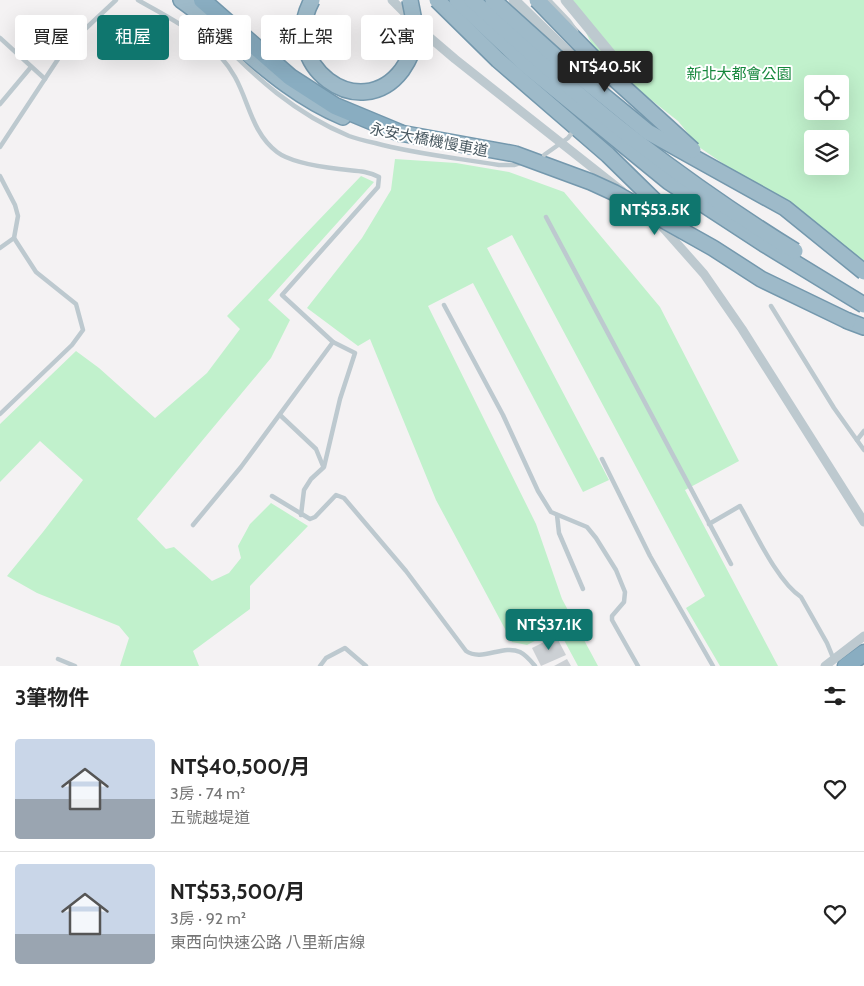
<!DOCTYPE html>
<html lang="zh-TW">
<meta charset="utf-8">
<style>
:root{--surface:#fff;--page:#f2f2f2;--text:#222;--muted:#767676;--line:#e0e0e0;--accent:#0f766e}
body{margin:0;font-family:Cabin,"Noto Sans TC",sans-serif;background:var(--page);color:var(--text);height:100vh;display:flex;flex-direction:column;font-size:19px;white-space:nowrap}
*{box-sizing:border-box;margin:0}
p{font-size:16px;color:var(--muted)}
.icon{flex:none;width:28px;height:28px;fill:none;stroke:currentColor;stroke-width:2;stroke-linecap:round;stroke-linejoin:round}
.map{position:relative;height:666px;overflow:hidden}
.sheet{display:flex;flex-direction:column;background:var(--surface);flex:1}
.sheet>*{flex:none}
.guide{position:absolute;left:15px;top:15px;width:500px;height:45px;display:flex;gap:10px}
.fabs{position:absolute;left:804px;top:75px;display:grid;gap:10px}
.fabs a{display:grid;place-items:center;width:45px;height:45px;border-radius:5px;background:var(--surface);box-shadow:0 5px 20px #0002;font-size:25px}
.price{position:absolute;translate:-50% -42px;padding:0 11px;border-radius:5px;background:var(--accent);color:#fff;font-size:16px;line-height:32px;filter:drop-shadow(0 1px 2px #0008)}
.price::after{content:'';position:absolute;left:50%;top:30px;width:15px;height:11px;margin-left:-8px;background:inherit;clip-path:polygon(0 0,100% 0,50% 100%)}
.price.active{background:#222;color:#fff}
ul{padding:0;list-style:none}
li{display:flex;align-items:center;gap:15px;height:125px;padding:0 15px}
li+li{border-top:1px solid var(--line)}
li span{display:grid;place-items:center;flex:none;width:140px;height:100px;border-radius:5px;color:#555}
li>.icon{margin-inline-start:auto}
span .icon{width:60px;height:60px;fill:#fffc;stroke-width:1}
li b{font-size:21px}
h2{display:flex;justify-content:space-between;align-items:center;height:60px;padding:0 15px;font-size:21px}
.chip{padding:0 18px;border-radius:5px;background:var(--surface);box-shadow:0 5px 20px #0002;font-size:18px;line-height:45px}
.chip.active{background:var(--accent);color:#fff}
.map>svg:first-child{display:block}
.green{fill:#c1f1cc;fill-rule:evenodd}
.building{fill:#ccd0d4}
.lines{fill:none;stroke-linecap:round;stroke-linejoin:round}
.trunk-casing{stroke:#7498ad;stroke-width:18}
.motorway-casing{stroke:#7498ad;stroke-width:19}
.service{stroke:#bdc9cf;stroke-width:4.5}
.minor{stroke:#bdc9cf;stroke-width:9}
.tertiary{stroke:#bdc9cf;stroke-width:11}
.trunk{stroke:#9ebac9;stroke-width:15}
.motorway{stroke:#89adc1;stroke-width:16}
.trunk-bridge-casing{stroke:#7498ad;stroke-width:18;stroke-linecap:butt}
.service-bridge{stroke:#bdc9cf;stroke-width:4.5}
.trunk-bridge{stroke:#9ebac9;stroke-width:15}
.labels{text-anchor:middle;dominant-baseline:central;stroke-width:4;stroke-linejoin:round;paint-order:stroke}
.park-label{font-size:15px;fill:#15873c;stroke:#fff}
.street-label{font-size:15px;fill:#495961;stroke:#fff}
</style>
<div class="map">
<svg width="864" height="666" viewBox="0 0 864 666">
<rect width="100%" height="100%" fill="#f4f2f3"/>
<!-- green -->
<g class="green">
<path d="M570,0H864V264L814,226L699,147L678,121L599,59ZM812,84H840V111H812ZM812,139H840V166H812Z"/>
<path d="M395,159L456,163L509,172L564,192L660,307L739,461L685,490L778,666H720L686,608L705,596L512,235L487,248L609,480L583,492L473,283L428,306L536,524L562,599L598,666H578L558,629L527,645L512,642L436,500L370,339L358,346L307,308L362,238L391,190Z"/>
<path d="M361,176L374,182L268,300L290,320L271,358L137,519L166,549L174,547L212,581L229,573L241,558L238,546L250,524L271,503L308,526L250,586V609L193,651L199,666H120L129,638L119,626L37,593L7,576L43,532L83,480L40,441L0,482V424L76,351L99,368L155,418L207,373L240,329L227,316Z"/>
</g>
<!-- building -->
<g class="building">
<path d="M556,636L566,655L541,666L532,648Z"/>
<path d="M567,659L571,666H554Z"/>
</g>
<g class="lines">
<defs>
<g id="trunk">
<path d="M181,0C237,39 278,90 343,117"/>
<path d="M848,321L864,327"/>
</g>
<g id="motorway">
<path d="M202,0L290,77L335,106L400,133"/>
<path d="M846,666L864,653"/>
</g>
</defs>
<!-- trunk casing -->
<use href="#trunk" class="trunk-casing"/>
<!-- motorway casing -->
<use href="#motorway" class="motorway-casing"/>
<!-- service -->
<g class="service">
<path d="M138,0C174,21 214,39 235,77C249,102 252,133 277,152C290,162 322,167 339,169C353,171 366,170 379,177L378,187L282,295L333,342L241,467L193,525"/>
<path d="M216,36C254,77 296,114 349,136C357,139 366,141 375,143C415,154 457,158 499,165H514L523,162"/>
<path d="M0,38L45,79"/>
<path d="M0,104L31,67"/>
<path d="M0,147L66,47L116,0"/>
<path d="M0,176L15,205L18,216L14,238L36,272L76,304L83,330L72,345L0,414"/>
<path d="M546,217L731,564"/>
<path d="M0,248L14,238"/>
<path d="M444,305L503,415L538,491L551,512L587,527L596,538L616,570L625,592L624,602L612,616V620L638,666"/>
<path d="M771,306L834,408L864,450"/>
<path d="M280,415L316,449L323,466"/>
<path d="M857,440L864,431"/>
<path d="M602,459L650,556L713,666"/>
<path d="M272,496L310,519L315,517L336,495L344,498L406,571L466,651C482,662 503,644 520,652C526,655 531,661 535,666"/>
<path d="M301,515L304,490L311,479L324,467L340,399L355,353L333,342"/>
<path d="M557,515L559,533L583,589"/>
<path d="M709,524L740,506C755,532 777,581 801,597L827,643L834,660"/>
<path d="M58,659L75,666"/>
<path d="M320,666L326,658L345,648L366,666"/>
</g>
<!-- minor -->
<g class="minor">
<path d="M392,0L428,36L455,59L622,191"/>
<path d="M658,222L704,274L742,329L864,522"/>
<path d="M825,666L864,636"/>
</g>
<!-- tertiary -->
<path class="tertiary" d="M514,0L589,73C606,87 621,78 613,57L566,0"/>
<!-- trunk -->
<use href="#trunk" class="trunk"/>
<!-- motorway -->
<use href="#motorway" class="motorway"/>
<defs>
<g id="trunk-bridge">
<path d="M312,0C277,65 360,126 402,70C409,60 414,50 415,38C416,25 412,12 410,0"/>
<path d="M437,0L498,60L608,155L658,204L679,221"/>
<path d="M457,0L527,66L669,182L764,244L864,305"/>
<path d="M472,0C526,48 579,97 636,141C687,180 740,217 795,251"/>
<path d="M493,0L555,56L648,132L785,208L864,272"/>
<path d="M537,0L607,72L693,150"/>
<path d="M400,133L515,154L591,182L615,193L713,248L761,279L848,321"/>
</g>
</defs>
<!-- trunk-bridge casing -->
<use href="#trunk-bridge" class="trunk-bridge-casing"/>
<!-- service-bridge -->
<g class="service-bridge">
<path d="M549,0L569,21L576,31"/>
<path d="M587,58L591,80"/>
<path d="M544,155L568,138L574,130"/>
</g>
<!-- trunk-bridge -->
<use href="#trunk-bridge" class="trunk-bridge"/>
</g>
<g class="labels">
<!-- park labels -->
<g class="park-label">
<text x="739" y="74">新北大都會公園</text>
</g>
<!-- street labels -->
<g class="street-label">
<text transform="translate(429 140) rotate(11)">永安大橋機慢車道</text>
</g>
</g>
</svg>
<div class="fabs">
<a><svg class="icon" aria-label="locate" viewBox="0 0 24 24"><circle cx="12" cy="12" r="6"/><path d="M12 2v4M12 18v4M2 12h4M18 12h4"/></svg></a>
<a><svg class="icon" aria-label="layers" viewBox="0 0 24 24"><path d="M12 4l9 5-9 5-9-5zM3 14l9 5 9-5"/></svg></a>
</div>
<b class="price active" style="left:605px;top:93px">NT$40.5K</b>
<b class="price" style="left:655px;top:236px">NT$53.5K</b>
<b class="price" style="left:549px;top:651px">NT$37.1K</b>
<div class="guide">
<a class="chip">買屋</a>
<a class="chip active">租屋</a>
<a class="chip">篩選</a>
<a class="chip">新上架</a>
<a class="chip">公寓</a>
</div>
</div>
<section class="sheet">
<h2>3筆物件<svg class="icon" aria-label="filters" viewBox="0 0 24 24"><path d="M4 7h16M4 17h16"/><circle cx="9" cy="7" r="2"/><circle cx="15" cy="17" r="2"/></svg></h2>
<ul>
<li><span style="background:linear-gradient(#c9d6e8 60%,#9aa5b1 0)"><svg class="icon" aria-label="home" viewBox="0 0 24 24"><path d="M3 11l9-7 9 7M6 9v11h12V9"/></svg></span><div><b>NT$40,500/月</b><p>3房 · 74 m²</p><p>五號越堤道</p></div><svg class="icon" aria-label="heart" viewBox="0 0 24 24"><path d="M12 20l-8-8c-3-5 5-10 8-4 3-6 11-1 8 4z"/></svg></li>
<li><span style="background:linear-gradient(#c9d6e8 70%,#9aa5b1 0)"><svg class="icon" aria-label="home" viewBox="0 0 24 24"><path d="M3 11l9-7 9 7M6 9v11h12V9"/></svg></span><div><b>NT$53,500/月</b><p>3房 · 92 m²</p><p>東西向快速公路 八里新店線</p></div><svg class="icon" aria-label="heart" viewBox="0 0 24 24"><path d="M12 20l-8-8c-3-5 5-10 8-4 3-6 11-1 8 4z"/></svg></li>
</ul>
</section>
